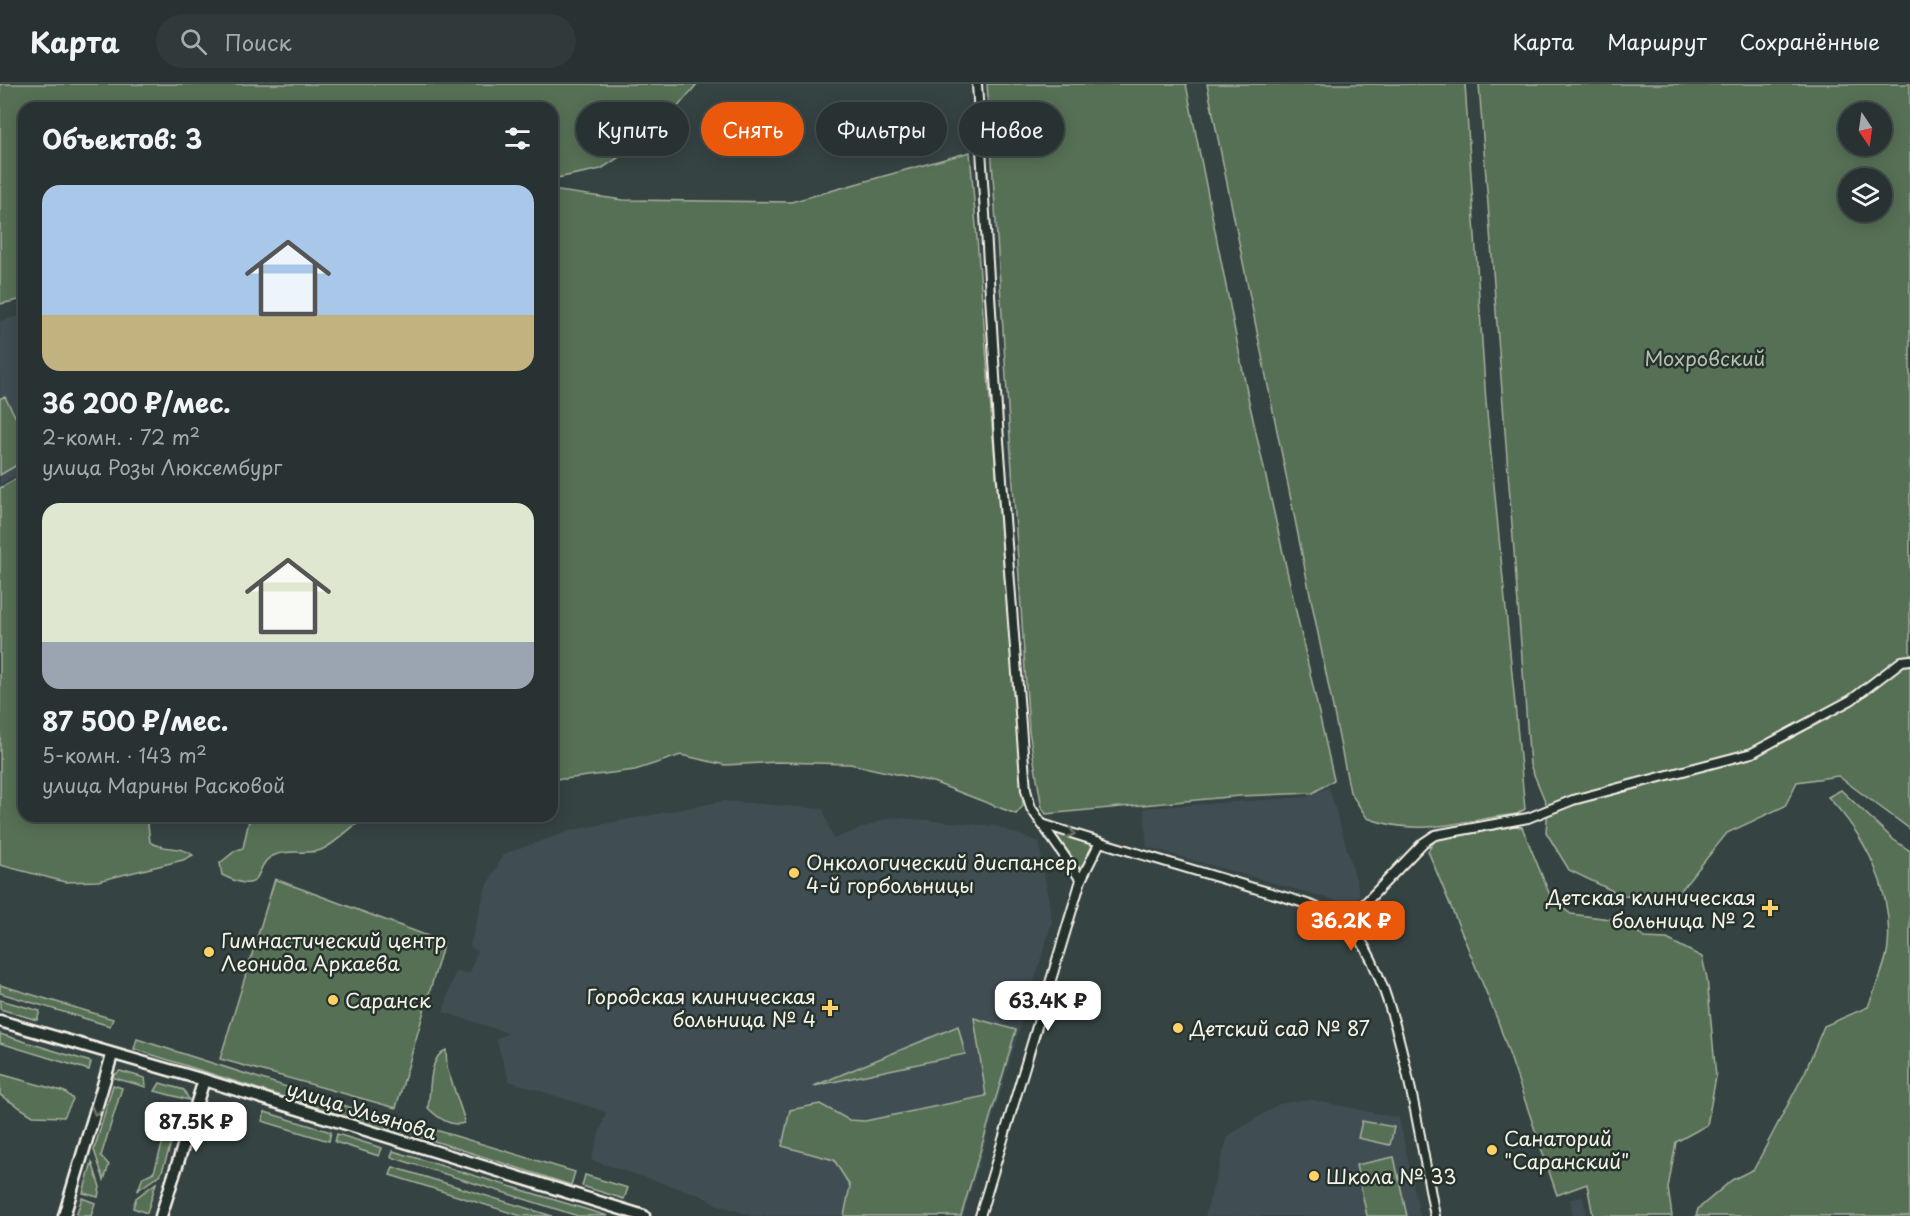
<!DOCTYPE html>
<html lang="ru">
<meta charset="utf-8">
<style>
:root{--surface:#283232;--page:#303a3a;--text:#f1f3f6;--muted:#a5aaac;--line:#444d4d;--accent:#ea580c}
body{margin:0;font-family:"Playpen Sans",sans-serif;background:var(--page);color:var(--text);height:100vh;display:flex;flex-direction:column;font-size:22px;white-space:nowrap}
*{box-sizing:border-box;margin:0}
p{font-size:20px;color:var(--muted)}
.icon{flex:none;width:33px;height:33px;fill:none;stroke:currentColor;stroke-width:2;stroke-linecap:round;stroke-linejoin:round}
.map{position:relative;flex:1;overflow:hidden}
.details{position:absolute;left:18px;top:18px;width:540px;height:720px;display:flex;flex-direction:column;background:var(--surface);border-radius:18px;box-shadow:0 3px 15px #0003,0 0 0 2px var(--line)}
.details>*{flex:none}
.banner{position:absolute;left:576px;top:18px;width:570px;height:54px;display:flex;gap:12px}
.needle{width:39px;rotate:167deg}
.controls{position:absolute;left:1838px;top:18px;display:grid;gap:12px}
.controls a{display:grid;place-items:center;width:54px;height:54px;border-radius:50%;background:var(--surface);box-shadow:0 3px 15px #0003,0 0 0 2px var(--line);font-size:30px}
.price{position:absolute;translate:-50% -51px;padding:0 14px;border-radius:12px;background:#fff;color:#222;font-size:20px;line-height:39px;filter:drop-shadow(0 2px 3px #0008)}
.price::after{content:'';position:absolute;left:50%;top:36px;width:18px;height:14px;margin-left:-9px;background:inherit;clip-path:polygon(0 0,100% 0,50% 100%)}
.price.active{background:var(--accent);color:#fff}
ul{padding:0;list-style:none}
li{display:grid;align-content:center;gap:12px;height:318px;padding:0 24px}
li span{display:grid;place-items:center;height:186px;border-radius:18px;color:#555}
li>.icon{margin-inline-start:auto}
span .icon{width:108px;height:108px;fill:#fffc;stroke-width:1}
li b{font-size:26px}
h2{display:flex;justify-content:space-between;align-items:center;height:72px;padding:0 24px;font-size:26px}
.tag{padding:0 21px;border-radius:27px;background:var(--surface);box-shadow:0 3px 15px #0003,0 0 0 2px var(--line);font-size:21px;line-height:54px}
.tag.active{background:var(--accent);color:#fff}
header{display:flex;align-items:center;gap:36px;box-sizing:border-box;height:84px;padding:0 30px;background:var(--surface);border-bottom:2px solid var(--line)}
header strong{font-size:28px}
nav{display:flex;gap:33px;margin-inline-start:auto;font-size:21px}
.search{width:420px;height:54px;background:var(--page);display:flex;align-items:center;gap:15px;box-sizing:border-box;padding:0 21px;border-radius:33px;color:var(--muted);font-size:22px}
.map>svg:first-child{display:block}
.built{fill:#414e52}
.green{fill:#577055;stroke:#a6b09e;stroke-width:1.5;fill-rule:evenodd}
.lines{fill:none;stroke-linecap:round;stroke-linejoin:round}
.street-casing{stroke:#f4f1e8;stroke-width:12}
.secondary-casing{stroke:#f4f1e8;stroke-width:15}
.street{stroke:#26332d;stroke-width:8}
.secondary{stroke:#26332d;stroke-width:10}
.oneway{stroke:#6e766e}
.poi-dot{fill:#ffd166;stroke:#26332d;stroke-width:2}
.labels{text-anchor:middle;dominant-baseline:central;stroke-width:5;stroke-linejoin:round;paint-order:stroke}
.park-label{font-size:20px;fill:#b5bdad;stroke:#26332d}
.poi-label{font-size:20px;fill:#f4f1e8;stroke:#26332d;text-anchor:start}
.street-label{font-size:20px;fill:#f4f1e8;stroke:#26332d}
</style>
<header>
<strong>Карта</strong>
<div class="search"><svg class="icon" aria-label="search" viewBox="0 0 24 24"><circle cx="10" cy="10" r="6"/><path d="M15 15l6 6"/></svg>Поиск</div>
<nav><a>Карта</a><a>Маршрут</a><a>Сохранённые</a></nav>
</header>
<div class="map">
<svg width="1910" height="1132" viewBox="0 0 1910 1132">
<rect width="100%" height="100%" fill="#364343"/>
<filter id="ink" filterUnits="userSpaceOnUse"><feTurbulence type="fractalNoise" baseFrequency=".0167" numOctaves="2"/><feDisplacementMap in="SourceGraphic" scale="12" xChannelSelector="R" yChannelSelector="G"/><feConvolveMatrix kernelMatrix="1 2 1 2 8 2 1 2 1" color-interpolation-filters="sRGB"/></filter>
<g filter="url(#ink)">
<!-- built -->
<g class="built">
<path d="M24,231V387L0,400V237Z"/>
<path d="M1329,703L1360,810L1355,822L1147,763L1144,724L1307,713Z"/>
<path d="M724,717L823,725L833,755L891,733L995,742L1039,758L1052,838L963,1132H753L718,1121L700,1111L591,1076L606,1028L509,997L496,955L508,949L443,928L455,888L470,889L477,867L470,862L486,803L504,770L573,746Z"/>
<path d="M1308,1015L1399,1034L1420,1132H1205L1228,1052L1279,1020Z"/>
<path d="M1583,1113L1586,1132H1573L1570,1115Z"/>
</g>
<!-- green -->
<g class="green">
<path d="M0,0H697L655,50L601,85L552,95V24H24V215L0,220Z"/>
<path d="M987,0H1186L1248,313L1334,696L1313,709L1239,712L1046,730L1042,724L1029,647Z"/>
<path d="M1207,0H1465L1486,318L1525,725L1517,730C1463,736 1420,754 1367,734L1350,708Z"/>
<path d="M1479,0H1910V745L1838,692L1797,698L1785,722L1727,749L1674,815L1623,812L1569,786L1546,748L1548,724L1530,681ZM1848,28H1881V62H1848ZM1848,94H1881V128H1848Z"/>
<path d="M970,68L1023,722L1016,730L933,698L850,680L778,678L725,681L681,671L635,686L565,695L552,694V106L623,116L791,118Z"/>
<path d="M5,313L24,349V377L0,391V314Z"/>
<path d="M24,390V732H147L150,758C163,767 181,761 193,771L183,776L98,797L65,798L0,781V404Z"/>
<path d="M1841,706L1894,756L1910,767V1132H1696L1698,1125L1732,1096L1754,1085L1805,988L1824,942L1868,923C1875,904 1886,882 1888,862C1893,806 1866,753 1828,713Z"/>
<path d="M250,732H371C351,739 340,758 321,766C307,771 289,765 275,771C250,780 270,815 222,791L220,779L235,767L243,764Z"/>
<path d="M1514,742L1522,743L1552,816L1571,830L1626,837L1644,854L1667,855L1702,873L1707,894L1716,993L1707,1041L1676,1058L1668,1104L1672,1132H1593L1587,1100L1557,1111L1498,937L1428,767L1435,756Z"/>
<path d="M1054,748L1095,761L1082,787Z"/>
<path d="M275,795L444,858L396,1024L220,975Z"/>
<path d="M0,901L113,935L110,942L0,909Z"/>
<path d="M0,916L40,927L37,936L0,925Z"/>
<path d="M974,934L1016,946L961,1132H844L850,1102L834,1076L782,1062L790,1026L820,1020L849,1036L865,1037L986,1012Z"/>
<path d="M958,942L965,970L814,1002Z"/>
<path d="M0,950L91,978L89,986L0,959Z"/>
<path d="M137,955L393,1037L390,1047L134,965Z"/>
<path d="M446,966L447,984L463,1031L464,1039C451,1043 437,1033 428,1024C431,1007 428,973 446,966Z"/>
<path d="M120,987L145,994L146,1003L111,993Z"/>
<path d="M0,990L65,1008L73,1015L64,1033L33,1032L0,1011Z"/>
<path d="M160,999L184,1006L189,1016L155,1007Z"/>
<path d="M113,1001L122,1004L101,1072L109,1081L104,1096L94,1066Z"/>
<path d="M265,1028L331,1048L329,1057L262,1037Z"/>
<path d="M213,1032L238,1040L235,1050L209,1042Z"/>
<path d="M169,1037L178,1039L161,1090L138,1106L143,1093L154,1088Z"/>
<path d="M1362,1037L1394,1043L1390,1061L1358,1054Z"/>
<path d="M409,1038L575,1088L571,1101L422,1053L409,1047Z"/>
<path d="M337,1050L382,1064L379,1072L335,1058Z"/>
<path d="M393,1067L608,1132H578L391,1073Z"/>
<path d="M1394,1073L1407,1132H1367L1356,1081Z"/>
<path d="M92,1078L100,1103L98,1113L83,1109Z"/>
<path d="M393,1083L552,1132H521L390,1091Z"/>
<path d="M585,1091L628,1104L624,1115L582,1102Z"/>
<path d="M156,1099L147,1129L133,1124L136,1114Z"/>
<path d="M82,1114L95,1119L91,1132H76Z"/>
</g>
<g class="lines">
<defs>
<g id="street">
<path d="M977,0L999,357L1026,706L1031,724L1081,796"/>
<path d="M1042,740C1111,762 1181,782 1250,803C1271,809 1333,825 1347,839C1397,887 1421,1062 1435,1132"/>
<path d="M1347,838L1423,759L1435,751L1528,734L1573,716L1752,669L1851,616L1902,577L1910,576"/>
<path d="M980,1132L1081,796L1100,758"/>
</g>
<g id="secondary">
<path d="M0,937L204,996L644,1132"/>
<path d="M64,1132L112,971"/>
<path d="M161,1132L204,996"/>
</g>
</defs>
<!-- street casing -->
<use href="#street" class="street-casing"/>
<!-- secondary casing -->
<use href="#secondary" class="secondary-casing"/>
<!-- street -->
<use href="#street" class="street"/>
<!-- secondary -->
<use href="#secondary" class="secondary"/>
</g>
<!-- one-way arrows -->
<defs><path id="oneway-chevron" d="M-2-3.5L2.5 0L-2 3.5" fill="none" stroke-width="1.6" stroke-linecap="round" stroke-linejoin="round" transform="scale(1.5)"/></defs>
<g class="oneway">
<use href="#oneway-chevron" transform="translate(1071 749) rotate(17)"/>
<use href="#oneway-chevron" transform="translate(96 1027) rotate(107)"/>
</g>
</g>
<!-- markers -->
<g class="poi-dot">
<circle cx="794" cy="789" r="6"/>
<path d="M1767 815h6v6h6v6h-6v6h-6v-6h-6v-6h6z"/>
<circle cx="209" cy="868" r="6"/>
<circle cx="333" cy="916" r="6"/>
<path d="M827 915h6v6h6v6h-6v6h-6v-6h-6v-6h6z"/>
<circle cx="1178" cy="944" r="6"/>
<circle cx="1492" cy="1066" r="6"/>
<circle cx="1314" cy="1092" r="6"/>
</g>
<g class="labels">
<!-- park labels -->
<g class="park-label">
<text x="1705" y="274">Мохровский</text>
</g>
<!-- poi labels -->
<g class="poi-label">
<text x="806" y="778">Онкологический диспансер<tspan x="806" dy="23">4-й горбольницы</tspan></text>
<text x="1756" y="813" text-anchor="end">Детская клиническая<tspan x="1756" dy="23">больница № 2</tspan></text>
<text x="221" y="856">Гимнастический центр<tspan x="221" dy="23">Леонида Аркаева</tspan></text>
<text x="816" y="912" text-anchor="end">Городская клиническая<tspan x="816" dy="23">больница № 4</tspan></text>
<text x="345" y="916">Саранск</text>
<text x="1190" y="944">Детский сад № 87</text>
<text x="1504" y="1054">Санаторий<tspan x="1504" dy="23">"Саранский"</tspan></text>
<text x="1326" y="1092">Школа № 33</text>
</g>
<!-- street labels -->
<g class="street-label">
<text transform="translate(362 1026) rotate(17)">улица Ульянова</text>
</g>
</g>
</svg>
<div class="controls">
<a><svg class="needle" viewBox="-14 -14 28 28"><path d="M0-13l5 13h-10z" fill="#e53935"/><path d="M0 13l5-13h-10z" fill="#a5aaac"/></svg></a>
<a><svg class="icon" aria-label="layers" viewBox="0 0 24 24"><path d="M12 4l9 5-9 5-9-5zM3 14l9 5 9-5"/></svg></a>
</div>
<b class="price active" style="left:1351px;top:868px">36.2K ₽</b>
<b class="price" style="left:1048px;top:948px">63.4K ₽</b>
<b class="price" style="left:196px;top:1069px">87.5K ₽</b>
<div class="banner">
<a class="tag">Купить</a>
<a class="tag active">Снять</a>
<a class="tag">Фильтры</a>
<a class="tag">Новое</a>
</div>
<section class="details">
<h2>Объектов: 3<svg class="icon" aria-label="filters" viewBox="0 0 24 24"><path d="M4 7h16M4 17h16"/><circle cx="9" cy="7" r="2"/><circle cx="15" cy="17" r="2"/></svg></h2>
<ul>
<li><span style="background:linear-gradient(#a9c7e8 70%,#c2b280 0)"><svg class="icon" aria-label="home" viewBox="0 0 24 24"><path d="M3 11l9-7 9 7M6 9v11h12V9"/></svg></span><div><b>36 200 ₽/мес.</b><p>2-комн. · 72 m²</p><p>улица Розы Люксембург</p></div></li>
<li><span style="background:linear-gradient(#dfe7d0 75%,#9aa5b1 0)"><svg class="icon" aria-label="home" viewBox="0 0 24 24"><path d="M3 11l9-7 9 7M6 9v11h12V9"/></svg></span><div><b>87 500 ₽/мес.</b><p>5-комн. · 143 m²</p><p>улица Марины Расковой</p></div></li>
</ul>
</section>
</div>
